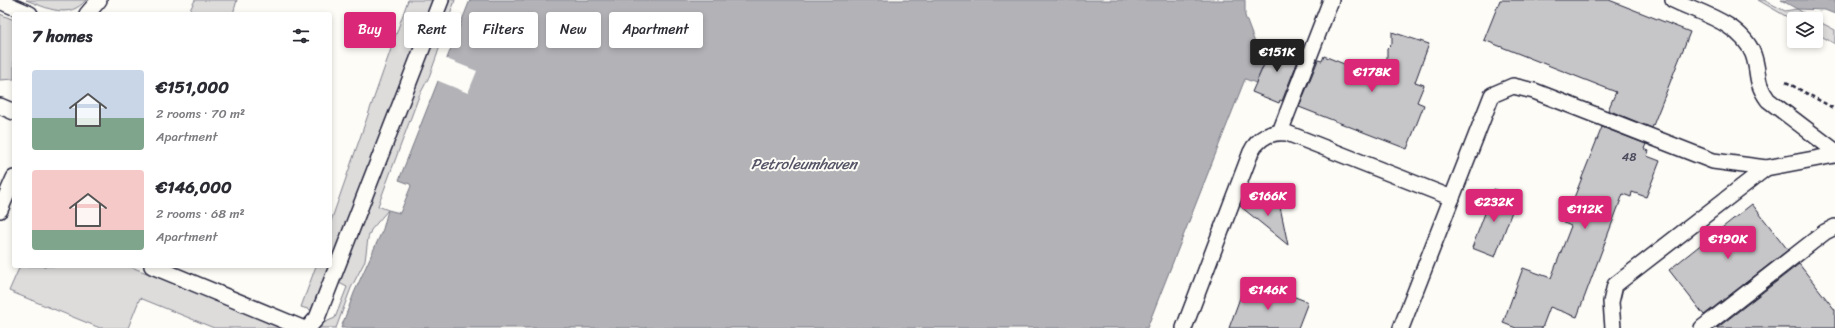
<!DOCTYPE html>
<meta charset="utf-8">
<style>
:root{--surface:#fff;--page:#f7f7f7;--text:#2b2b33;--muted:#7c7c81;--accent:#db2777}
body{margin:0;font-family:Sriracha,sans-serif;background:var(--page);color:var(--text);height:100vh;display:flex;flex-direction:column;font-size:15px;white-space:nowrap}
*{box-sizing:border-box;margin:0}
p{font-size:13px;color:var(--muted)}
.icon{flex:none;width:22px;height:22px;fill:none;stroke:currentColor;stroke-width:2;stroke-linecap:round;stroke-linejoin:round}
.map{position:relative;flex:1;overflow:hidden}
.panel{position:absolute;left:12px;top:12px;width:320px;height:256px;display:flex;flex-direction:column;background:var(--surface);border-radius:4px;box-shadow:0 2px 6px #0003}
.panel>*{flex:none}
.top-card{position:absolute;left:344px;top:12px;width:380px;height:36px;display:flex;gap:8px}
.buttons{position:absolute;left:1787px;top:12px;display:grid;gap:8px}
.buttons a{display:grid;place-items:center;width:36px;height:36px;border-radius:4px;background:var(--surface);box-shadow:0 2px 6px #0003;font-size:20px}
.price{position:absolute;translate:-50% -34px;padding:0 9px;border-radius:4px;background:var(--accent);color:#fff;font-size:13px;line-height:26px;filter:drop-shadow(0 1px 2px #0008)}
.price::after{content:'';position:absolute;left:50%;top:24px;width:12px;height:9px;margin-left:-6px;background:inherit;clip-path:polygon(0 0,100% 0,50% 100%)}
.price.selected{background:#222;color:#fff}
ul{padding:0;list-style:none}
li{display:flex;align-items:center;gap:12px;height:100px;padding:0 20px}
li span{display:grid;place-items:center;flex:none;width:112px;height:80px;border-radius:4px;color:#555}
li>.icon{margin-inline-start:auto}
span .icon{width:48px;height:48px;fill:#fffc;stroke-width:1}
li b{font-size:17px}
h2{display:flex;justify-content:space-between;align-items:center;height:48px;padding:0 20px;font-size:17px}
.chip{padding:0 14px;border-radius:4px;background:var(--surface);box-shadow:0 2px 6px #0003;font-size:14px;line-height:36px}
.chip.selected{background:var(--accent);color:#fff}
.map>svg:first-child{display:block}
.green{fill:#dddcdb;stroke:#807f8b}
.water{fill:#b2b2b7;stroke:#787885}
.pier{fill:#fdfcf7}
.building{fill:#c6c6c8;stroke:#22223b}
.lines{fill:none;stroke-linecap:round;stroke-linejoin:round}
.lane-casing{stroke:#22223b;stroke-width:18}
.path{stroke:#22223b;stroke-width:2.5;stroke-dasharray:4 3;stroke-linecap:butt}
.lane{stroke:#fdfcf7;stroke-width:15}
.labels{text-anchor:middle;dominant-baseline:central;stroke-width:4;stroke-linejoin:round;paint-order:stroke}
.number-label{font-size:12px;fill:#4b4b5e}
.water-label{font-size:15px;font-style:italic;fill:#545466;stroke:#fdfcf7}
</style>
<div class="map">
<svg width="1835" height="328" viewBox="0 0 1835 328">
<rect width="100%" height="100%" fill="#fdfcf7"/>
<filter id="ink" filterUnits="userSpaceOnUse"><feTurbulence type="fractalNoise" baseFrequency=".025" numOctaves="2"/><feDisplacementMap in="SourceGraphic" scale="8" xChannelSelector="R" yChannelSelector="G"/><feConvolveMatrix kernelMatrix="1 2 1 2 8 2 1 2 1" color-interpolation-filters="sRGB"/></filter>
<g filter="url(#ink)">
<!-- green -->
<g class="green">
<path d="M26,0H86C69,20 47,8 26,0Z"/>
<path d="M195,0H237L233,14H188Z"/>
<path d="M408,0H434L327,273L311,310L301,307L316,266H330V224Z"/>
<path d="M448,0H455L437,55L429,77L419,96L378,206L388,210L371,230L368,238L365,261L351,288L336,328H319L321,324L335,318L347,287L339,283L379,174Z"/>
<path d="M1758,0H1764L1785,11L1797,9L1814,19H1794V21Z"/>
<path d="M0,14L14,20V79L0,80Z"/>
<path d="M1816,20L1835,30V44L1816,33Z"/>
<path d="M20,266H129L285,328H214L140,298L128,328H100L9,291Z"/>
</g>
<!-- water -->
<g class="water">
<path d="M470,0H1245V16L1257,48L1259,51L1268,54L1256,83L1245,79L1147,328H341L354,293L383,229L388,210L400,213L411,186L410,184L399,180Z"/>
<path d="M1781,0H1835V14L1825,10L1797,9Z"/>
</g>
<!-- pier -->
<path class="pier" d="M444,58L477,71L468,93L436,80Z"/>
<!-- building -->
<g class="building">
<path d="M1500,0H1609L1690,32L1652,128L1608,110L1616,92L1484,40Z"/>
<path d="M1392,32L1429,44L1415,82L1424,85L1417,102L1424,105L1407,149L1299,107L1318,60L1322,61L1324,56L1387,81V49L1392,44Z"/>
<path d="M1274,42L1301,53L1282,101L1280,100L1279,103L1252,92Z"/>
<path d="M1602,127L1646,144L1644,149L1649,151L1647,156L1660,161L1646,197L1632,192L1631,197L1623,194L1577,317L1550,307L1542,328H1516L1503,323L1523,268L1551,278L1571,226L1564,223Z"/>
<path d="M1494,189L1517,198L1495,257L1472,248Z"/>
<path d="M1242,202H1279L1288,245L1240,206Z"/>
<path d="M1752,204L1788,250L1704,315L1669,270Z"/>
<path d="M1799,264L1835,310V328H1717Z"/>
<path d="M1244,287L1279,300L1282,292L1308,302L1298,328H1229Z"/>
</g>
<g class="lines">
<defs>
<g id="lane">
<path d="M1673,0C1700,13 1741,23 1753,54C1760,73 1754,81 1768,100L1835,151"/>
<path d="M0,1L30,14"/>
<path d="M87,14L99,0"/>
<path d="M0,106L14,112"/>
<path d="M1280,132L1331,0"/>
<path d="M0,210L14,178"/>
<path d="M152,266L302,328"/>
<path d="M308,328L317,318L441,0"/>
<path d="M1184,328L1251,152C1258,138 1271,131 1287,133L1452,198"/>
<path d="M1401,328L1492,95L1513,86L1534,91L1713,161L1766,168L1835,155"/>
<path d="M1613,328L1611,302L1615,285L1766,168"/>
<path d="M1702,328L1825,232L1835,227"/>
</g>
</defs>
<!-- lane casing -->
<use href="#lane" class="lane-casing"/>
<!-- path -->
<path class="path" d="M1786,82L1835,109"/>
<!-- lane -->
<use href="#lane" class="lane"/>
</g>
</g>
<g class="labels">
<!-- number labels -->
<g class="number-label">
<text x="1629" y="157">48</text>
</g>
<!-- water labels -->
<g class="water-label">
<text x="804" y="164">Petroleumhaven</text>
</g>
</g>
</svg>
<div class="buttons">
<a><svg class="icon" aria-label="layers" viewBox="0 0 24 24"><path d="M12 4l9 5-9 5-9-5zM3 14l9 5 9-5"/></svg></a>
</div>
<b class="price selected" style="left:1277px;top:73px">€151K</b>
<b class="price" style="left:1372px;top:93px">€178K</b>
<b class="price" style="left:1268px;top:217px">€166K</b>
<b class="price" style="left:1494px;top:223px">€232K</b>
<b class="price" style="left:1585px;top:230px">€112K</b>
<b class="price" style="left:1728px;top:260px">€190K</b>
<b class="price" style="left:1268px;top:311px">€146K</b>
<div class="top-card">
<a class="chip selected">Buy</a>
<a class="chip">Rent</a>
<a class="chip">Filters</a>
<a class="chip">New</a>
<a class="chip">Apartment</a>
</div>
<section class="panel">
<h2>7 homes<svg class="icon" aria-label="filters" viewBox="0 0 24 24"><path d="M4 7h16M4 17h16"/><circle cx="9" cy="7" r="2"/><circle cx="15" cy="17" r="2"/></svg></h2>
<ul>
<li><span style="background:linear-gradient(#c9d6e8 60%,#7fa58c 0)"><svg class="icon" aria-label="home" viewBox="0 0 24 24"><path d="M3 11l9-7 9 7M6 9v11h12V9"/></svg></span><div><b>€151,000</b><p>2 rooms · 70 m²</p><p>Apartment</p></div></li>
<li><span style="background:linear-gradient(#f6c9c9 75%,#7fa58c 0)"><svg class="icon" aria-label="home" viewBox="0 0 24 24"><path d="M3 11l9-7 9 7M6 9v11h12V9"/></svg></span><div><b>€146,000</b><p>2 rooms · 68 m²</p><p>Apartment</p></div></li>
</ul>
</section>
</div>
